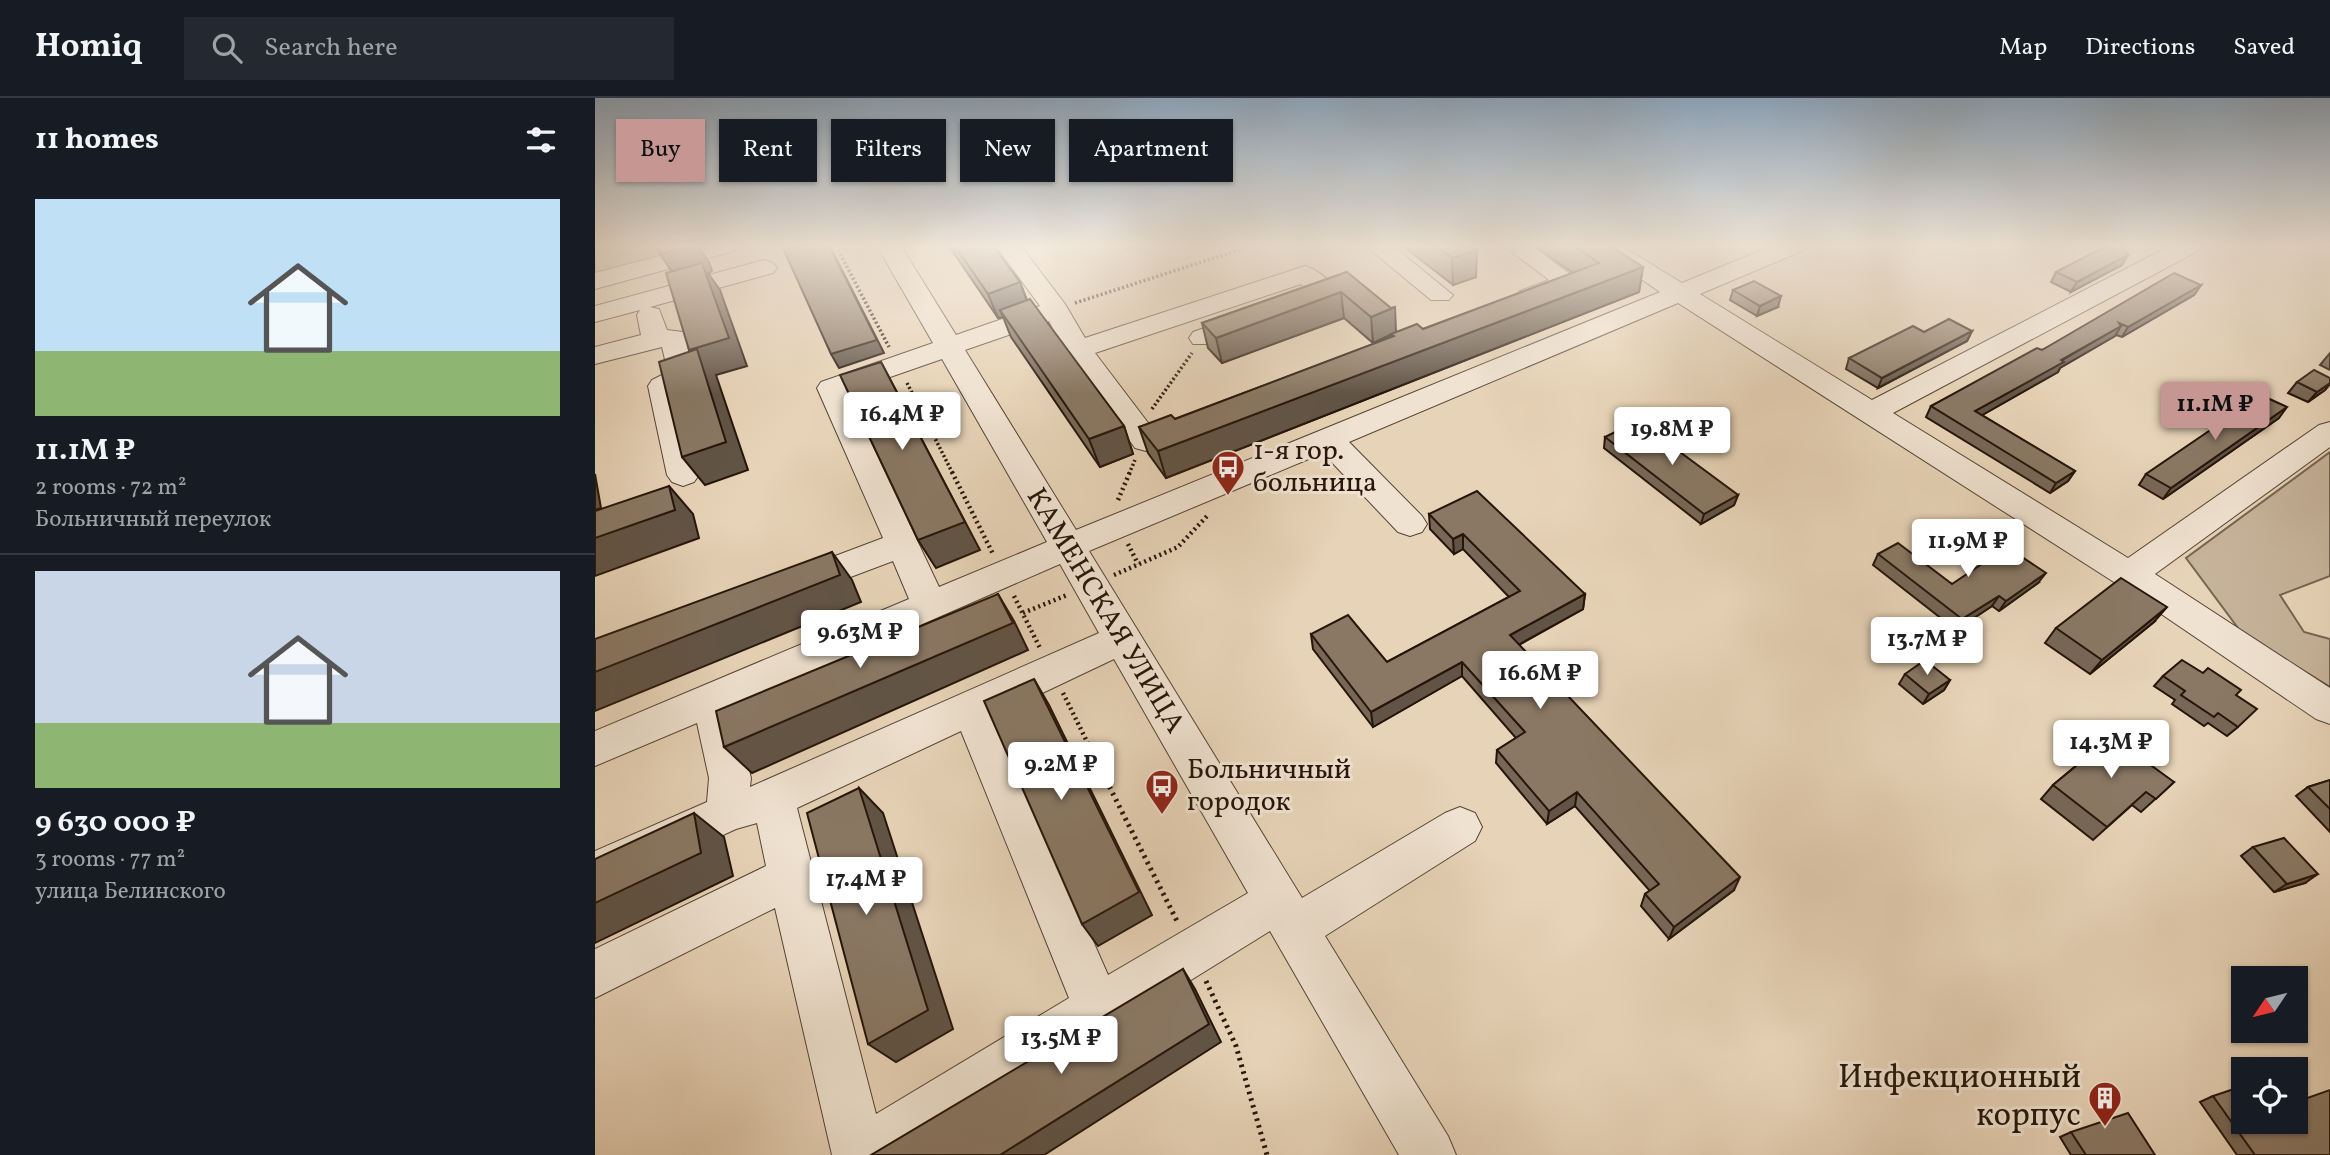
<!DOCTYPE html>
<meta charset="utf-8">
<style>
:root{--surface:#171b24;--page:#242831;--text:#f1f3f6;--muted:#9ea1a6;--line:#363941;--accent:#c59692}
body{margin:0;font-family:Vollkorn,serif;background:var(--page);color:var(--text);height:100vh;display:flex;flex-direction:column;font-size:26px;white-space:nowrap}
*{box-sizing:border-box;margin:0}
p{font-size:23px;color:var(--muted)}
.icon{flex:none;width:38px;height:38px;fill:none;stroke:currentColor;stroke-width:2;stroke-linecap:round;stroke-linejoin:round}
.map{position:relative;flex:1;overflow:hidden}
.panel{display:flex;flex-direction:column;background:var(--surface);width:595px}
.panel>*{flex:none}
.guide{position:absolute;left:21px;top:21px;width:665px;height:63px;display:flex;gap:14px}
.needle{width:46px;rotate:235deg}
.fabs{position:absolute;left:1636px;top:868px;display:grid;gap:14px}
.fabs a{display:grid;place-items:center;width:77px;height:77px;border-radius:0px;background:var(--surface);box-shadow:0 2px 5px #0004;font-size:35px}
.price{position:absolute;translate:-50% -60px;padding:0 16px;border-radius:7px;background:#fff;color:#222;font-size:23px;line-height:46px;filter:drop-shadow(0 2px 4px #0008)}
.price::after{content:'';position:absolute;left:50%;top:42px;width:21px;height:16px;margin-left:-10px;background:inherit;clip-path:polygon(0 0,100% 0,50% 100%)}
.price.selected{background:var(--accent);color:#111}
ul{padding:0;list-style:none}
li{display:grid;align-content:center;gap:14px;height:371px;padding:0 35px}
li+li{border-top:2px solid var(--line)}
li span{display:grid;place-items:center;height:217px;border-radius:0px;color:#555}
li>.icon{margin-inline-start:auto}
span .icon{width:126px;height:126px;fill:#fffc;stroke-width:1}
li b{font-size:30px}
h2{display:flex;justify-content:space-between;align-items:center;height:84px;padding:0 35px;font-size:30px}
.tag{padding:0 24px;border-radius:0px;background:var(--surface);box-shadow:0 2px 5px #0004;font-size:24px;line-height:63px}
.tag.selected{background:var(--accent);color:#111}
header{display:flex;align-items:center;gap:42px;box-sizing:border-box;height:98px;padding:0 35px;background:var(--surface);border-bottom:2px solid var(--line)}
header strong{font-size:33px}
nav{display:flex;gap:38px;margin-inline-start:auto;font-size:24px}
.search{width:490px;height:63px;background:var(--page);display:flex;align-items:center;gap:18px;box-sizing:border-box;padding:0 24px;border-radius:0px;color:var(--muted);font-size:26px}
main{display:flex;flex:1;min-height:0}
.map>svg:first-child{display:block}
.green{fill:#c6b39a;stroke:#766452;stroke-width:2}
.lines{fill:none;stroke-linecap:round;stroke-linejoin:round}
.minor-casing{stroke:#564435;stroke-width:2}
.path-far2{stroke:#26150a;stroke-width:3.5;stroke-dasharray:2 2.5;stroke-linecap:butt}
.path-far1{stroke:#26150a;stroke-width:4.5;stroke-dasharray:2 3.5;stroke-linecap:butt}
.path{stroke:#26150a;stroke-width:5;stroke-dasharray:2.5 4.5;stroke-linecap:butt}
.minor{fill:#efe2d0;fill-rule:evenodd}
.wall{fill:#776756;stroke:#26150a;stroke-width:2}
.shaded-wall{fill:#615446;stroke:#26150a;stroke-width:2}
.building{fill:#8a7864;stroke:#26150a;stroke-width:2}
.labels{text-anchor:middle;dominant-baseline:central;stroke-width:6;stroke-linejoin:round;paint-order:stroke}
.poi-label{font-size:28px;fill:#26150a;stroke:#efe2d0;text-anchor:start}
.street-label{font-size:28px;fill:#26150a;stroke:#efe2d0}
.near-poi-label{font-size:33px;fill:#26150a;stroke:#efe2d0;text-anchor:end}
</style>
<header>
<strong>Homiq</strong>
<div class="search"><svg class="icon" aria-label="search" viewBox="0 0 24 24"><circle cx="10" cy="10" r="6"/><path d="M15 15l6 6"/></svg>Search here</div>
<nav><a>Map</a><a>Directions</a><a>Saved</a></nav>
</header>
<main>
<section class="panel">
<h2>11 homes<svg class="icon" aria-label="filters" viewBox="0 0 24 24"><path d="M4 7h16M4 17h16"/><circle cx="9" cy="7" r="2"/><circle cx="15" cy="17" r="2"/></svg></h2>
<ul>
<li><span style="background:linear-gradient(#bfe0f5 70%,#8fb573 0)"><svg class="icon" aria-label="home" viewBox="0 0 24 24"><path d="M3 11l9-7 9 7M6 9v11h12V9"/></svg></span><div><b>11.1M ₽</b><p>2 rooms · 72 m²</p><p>Больничный переулок</p></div></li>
<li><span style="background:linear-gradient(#c9d6e8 70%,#8fb573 0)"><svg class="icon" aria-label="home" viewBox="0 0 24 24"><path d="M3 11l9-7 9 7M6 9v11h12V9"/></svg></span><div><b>9 630 000 ₽</b><p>3 rooms · 77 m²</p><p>улица Белинского</p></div></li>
</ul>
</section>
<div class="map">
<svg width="1735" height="1057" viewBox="0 0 1735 1057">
<rect width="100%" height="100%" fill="#e7d3b7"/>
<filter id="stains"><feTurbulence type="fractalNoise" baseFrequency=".00286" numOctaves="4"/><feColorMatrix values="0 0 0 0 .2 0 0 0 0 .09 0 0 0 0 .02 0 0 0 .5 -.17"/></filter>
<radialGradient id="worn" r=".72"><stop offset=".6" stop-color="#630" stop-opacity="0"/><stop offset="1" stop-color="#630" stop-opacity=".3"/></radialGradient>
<!-- green -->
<g class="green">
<path d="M0,148H104L0,175Z"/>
<path d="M1735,354V478L1685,497L1709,534L1735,541V589L1646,534L1591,460Z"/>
</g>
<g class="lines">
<defs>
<g id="minor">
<path d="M102,148H142L139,153L0,191V175Z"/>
<path d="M282,148H306L361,237L445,208L401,148H426L470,206L490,240L710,168C723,172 737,184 745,195L741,200L618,246H598L594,240L598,234L714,193L706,186L500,255L557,330L591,318L602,320L606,327L602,334L551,353L540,350L469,252L454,223L370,252L481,432L1065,194L998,148H1027L1087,185L1177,148H1210L1207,153L1105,196L1277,302L1575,148H1606L1603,153L1298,315L1533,460L1724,327L1735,324V349L1560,476L1735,590V626L1721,621L1522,486L1083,205L754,344L827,418L832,426L827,434L815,438L803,434L728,355L494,453L707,800L850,715L865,709L880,715L887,729L880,743L730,838L853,1038L861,1057H804L675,833L314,1057H237L180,810L0,900V851L171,768L162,725L141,731L0,796V753L112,704L114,680L102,625L0,668V633L314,501L298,463L200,500L187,496L182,487L187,478L288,440L222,290L226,284L338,245ZM347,261L452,444L344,489L252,294ZM465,466L504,535L155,689L156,680L138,609ZM519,561L653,795L513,877L399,618ZM366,633L474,900L281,1016L202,710Z"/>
<path d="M771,148H798L858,197L854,202H836Z"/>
<path d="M909,148H937L986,184L982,189L943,205H925L921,199L925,193L954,182Z"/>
<path d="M169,162L178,165L182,170L178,175L55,209L64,211L72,232L88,234L102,277L98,283L82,291L104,377L99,384L88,388L77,384L72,377L53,288L57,282L73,274L67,249L0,266V249L46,237L42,217L45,212L0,224V208Z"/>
</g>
</defs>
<!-- minor casing -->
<use href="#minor" class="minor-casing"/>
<!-- path-far2 -->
<g class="path-far2">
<path d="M241,148L294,249"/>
<path d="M480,205L656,148"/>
<path d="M312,285L358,376"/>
<path d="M557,311L597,255"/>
<path d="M534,376L540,362"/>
</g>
<!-- path-far1 -->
<g class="path-far1">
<path d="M357,374L398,456"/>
<path d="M523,402L535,374"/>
<path d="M533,446L543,466"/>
<path d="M519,477L583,449L613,417"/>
<path d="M419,498L445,550"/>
<path d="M428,515L472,497"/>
<path d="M468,595L506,672"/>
</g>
<!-- path -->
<g class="path">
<path d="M505,670L583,825"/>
<path d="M611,883L641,948L672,1057"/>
</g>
<!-- minor -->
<use href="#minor" class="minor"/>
</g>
<!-- wall -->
<g class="wall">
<path d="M354,148H398L425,184L432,202L529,328L538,356L505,369L416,239L408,219L403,220Z"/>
<path d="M808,148H876L881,179L858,187Z"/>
<path d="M939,148H1015L1048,169L1044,194L571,380L553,355L544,329L580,321L797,239L796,237L778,245L749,220L627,265L613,250L607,225L752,174L801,234L828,231L978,175Z"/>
<path d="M1527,167L1476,194L1456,184L1461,174Z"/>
<path d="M1606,187L1599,197L1527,239L1521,237L1520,238L1465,270L1463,274L1387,317L1480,373L1473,383L1455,395L1331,319L1336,308L1447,252Z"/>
<path d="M1138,192L1183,209L1162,218L1135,202Z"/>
<path d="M1377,233L1372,243L1283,290L1251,271L1254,260L1329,234Z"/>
<path d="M1735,255V272L1725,267Z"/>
<path d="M1735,280V286L1730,292L1713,304L1693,295L1702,284Z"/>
<path d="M1684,320L1568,401L1544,387L1551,376Z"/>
<path d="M1010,339L1143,397L1139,407L1106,426L1009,350Z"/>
<path d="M834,416L990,496L988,511L924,547L1139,792L1074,841L1046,808L1050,796L1055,793L980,708L952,726L901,665L902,652L921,640L867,578L778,629L718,551L716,536L792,564L914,499L868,451L859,456L835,431Z"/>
<path d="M1283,456L1357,486L1443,485L1404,513L1397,508L1361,532L1278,467Z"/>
<path d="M1559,524L1495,576L1450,545L1461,530Z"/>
<path d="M1608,575L1641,597L1643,629L1632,638L1613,625L1609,628L1577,606L1580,602L1559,588L1568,578Z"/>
<path d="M1310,576L1355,582L1349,592L1328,606L1304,586Z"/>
<path d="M1491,648L1579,684L1546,714L1537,707L1498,742L1446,701L1458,687L1483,666L1478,662Z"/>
<path d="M1735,682V734L1701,698L1713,689Z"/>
<path d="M1658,749L1710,785L1679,794L1646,758Z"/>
<path d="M1618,998L1648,1024L1735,1057H1642L1605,1004Z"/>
<path d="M1476,1034L1560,1057H1476L1465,1039Z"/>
</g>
<!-- shaded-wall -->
<g class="shaded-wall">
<path d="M94,148H103L114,164L117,173L113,175L125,192L152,268L121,277L153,372L110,387L87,359L108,271L94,252L83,183L65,156Z"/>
<path d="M235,148L289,255L244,270L236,256Z"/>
<path d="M530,148H541L531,151Z"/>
<path d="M882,152L881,179L858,187L857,160Z"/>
<path d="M1533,157L1527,167L1476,194L1482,184Z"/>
<path d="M1048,169L1044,194L571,380L563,353Z"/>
<path d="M425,184L434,209L405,212L408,219L403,220L393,196Z"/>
<path d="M1606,187L1599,197L1527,239L1533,229Z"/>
<path d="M746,194L749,220L627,265L621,240Z"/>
<path d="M1186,198L1183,209L1162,218L1165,208Z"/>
<path d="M800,209L801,234L778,245L776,219Z"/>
<path d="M1526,228L1520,238L1465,270L1463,274L1375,324L1380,313Z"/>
<path d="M1377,233L1372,243L1283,290L1287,280Z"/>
<path d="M286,264L385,452L341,470L323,442Z"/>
<path d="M1735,285V286L1730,292L1713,304L1722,294Z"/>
<path d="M1692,309L1684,320L1568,401L1576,390Z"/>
<path d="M529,328L538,356L505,369L494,341Z"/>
<path d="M1480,373L1473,383L1455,395L1461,385Z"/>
<path d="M0,376L6,410L0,412Z"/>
<path d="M74,388L98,416L104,440L0,478V440Z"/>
<path d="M1143,397L1139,407L1106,426L1109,416Z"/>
<path d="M868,436V451L859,456L858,441Z"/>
<path d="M237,454L257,482L266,504L0,613V574Z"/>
<path d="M1451,475L1443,485L1404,513L1411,503Z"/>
<path d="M403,496L419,523L433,552L157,675L129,649Z"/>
<path d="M990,496L988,511L914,552L915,537Z"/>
<path d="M1404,498L1397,508L1361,532L1367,521Z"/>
<path d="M1572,509L1559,524L1495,576L1507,562Z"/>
<path d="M867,564V578L778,629L776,614Z"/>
<path d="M439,581L454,607L557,817L503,848L487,826Z"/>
<path d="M1355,582L1349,592L1328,606L1334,596Z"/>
<path d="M264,690L288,715L358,931L301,964L273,946Z"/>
<path d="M982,694L980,708L952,726L954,713Z"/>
<path d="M99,715L129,739L138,778L0,845V805Z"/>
<path d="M1723,776L1710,785L1679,794L1692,786Z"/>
<path d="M1145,779L1139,792L1074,841L1079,829Z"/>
<path d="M588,871L600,891L626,944L449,1057H405Z"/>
</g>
<!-- building -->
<g class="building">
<path d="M62,148H94L65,156Z"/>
<path d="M187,148H234L282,242L236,256Z"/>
<path d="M360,148H398L425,184L393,196Z"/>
<path d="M841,148H876L882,152L857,160Z"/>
<path d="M979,148H1015L1048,169L563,353L544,329L576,317L580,321L799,238L796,236L822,226L828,231L1004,165Z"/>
<path d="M1511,148H1528L1533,157L1482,184L1461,174Z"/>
<path d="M107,165L134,240L94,252L71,175Z"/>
<path d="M752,174L796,210L800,209L776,219L746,194L621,240L607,225Z"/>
<path d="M1579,175L1606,187L1533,229L1524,225L1526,228L1466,262L1469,264L1380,313L1480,373L1461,385L1336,308L1442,250L1447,252Z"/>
<path d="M1159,183L1186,198L1165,208L1138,192Z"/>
<path d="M435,201L529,328L494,341L405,212Z"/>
<path d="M1354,221L1377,233L1287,280L1254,260L1318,228L1329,234Z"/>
<path d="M102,251L131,344L87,359L64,264Z"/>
<path d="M286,264L370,424L323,442L245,277Z"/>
<path d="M1719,272L1735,280V285L1722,294L1702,284Z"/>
<path d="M1668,298L1692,309L1576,390L1551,376L1633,320Z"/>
<path d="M1043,323L1143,397L1109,416L1010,339Z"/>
<path d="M74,388L80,412L0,440V413Z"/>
<path d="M882,393L990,496L915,537L1145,779L1079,829L1050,796L1064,786L982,694L954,713L902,652L930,634L867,564L776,614L716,536L753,517L792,564L925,493L868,436L858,441L834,416Z"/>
<path d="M1303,445L1357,486L1412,449L1451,475L1411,503L1404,498L1367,521L1283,456Z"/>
<path d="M237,454L245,477L0,574V541Z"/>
<path d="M1526,480L1572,509L1507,562L1461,530Z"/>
<path d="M403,496L418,525L129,649L121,613Z"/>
<path d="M1330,562L1355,582L1334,596L1310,576Z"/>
<path d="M1587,562L1608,575L1613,570L1646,592L1641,597L1662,611L1643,629L1623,615L1619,619L1586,597L1590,593L1568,578Z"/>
<path d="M439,581L544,794L487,826L389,603Z"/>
<path d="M1509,633L1579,684L1561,701L1551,694L1512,729L1458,687L1498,654L1491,648Z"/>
<path d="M1735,682V711L1713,689Z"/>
<path d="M264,690L333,912L273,946L212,715Z"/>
<path d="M99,715L106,755L0,805V761Z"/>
<path d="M1689,740L1723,776L1692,786L1658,749Z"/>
<path d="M588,871L614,926L405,1057H276Z"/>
<path d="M1648,988V1024H1701V1004L1735,992V1057H1660L1618,998Z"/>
<path d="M1533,1015L1560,1057H1491L1476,1034Z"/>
</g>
<!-- sky -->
<linearGradient id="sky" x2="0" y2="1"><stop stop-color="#8da6bd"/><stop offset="0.5" stop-color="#f4ebdf"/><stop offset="1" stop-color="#f4ebdf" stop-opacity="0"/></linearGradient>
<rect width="1735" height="296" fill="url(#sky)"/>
<!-- icons -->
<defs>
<symbol id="bus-pin" viewBox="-11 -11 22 30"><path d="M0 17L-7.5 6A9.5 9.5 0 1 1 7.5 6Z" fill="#8f2418" stroke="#efe2d0"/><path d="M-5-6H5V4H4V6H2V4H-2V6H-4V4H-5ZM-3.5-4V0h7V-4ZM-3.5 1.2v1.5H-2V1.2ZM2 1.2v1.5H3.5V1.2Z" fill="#fff"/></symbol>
<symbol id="building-pin" viewBox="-11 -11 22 30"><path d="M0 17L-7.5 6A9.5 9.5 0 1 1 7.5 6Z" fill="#8f2418" stroke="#efe2d0"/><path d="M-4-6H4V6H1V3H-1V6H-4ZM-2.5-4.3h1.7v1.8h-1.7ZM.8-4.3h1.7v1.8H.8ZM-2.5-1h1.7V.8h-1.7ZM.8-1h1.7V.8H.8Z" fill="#fff"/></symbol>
</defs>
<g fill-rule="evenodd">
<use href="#bus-pin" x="614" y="350" width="38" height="52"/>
<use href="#bus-pin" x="548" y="669" width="38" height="52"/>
<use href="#building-pin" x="1491" y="981" width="38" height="52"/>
</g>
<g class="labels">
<!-- poi labels -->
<g class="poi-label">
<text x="658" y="353">1-я гор.<tspan x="658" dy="32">больница</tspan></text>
<text x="592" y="672">Больничный<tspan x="592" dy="32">городок</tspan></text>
</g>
<!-- street labels -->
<g class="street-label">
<text transform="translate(510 513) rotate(59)">КАМЕНСКАЯ УЛИЦА</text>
</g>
<!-- near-poi labels -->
<g class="near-poi-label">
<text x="1486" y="981">Инфекционный<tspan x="1486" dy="38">корпус</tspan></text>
</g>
</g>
<rect width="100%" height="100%" filter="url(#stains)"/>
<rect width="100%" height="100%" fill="url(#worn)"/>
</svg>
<div class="fabs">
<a><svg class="needle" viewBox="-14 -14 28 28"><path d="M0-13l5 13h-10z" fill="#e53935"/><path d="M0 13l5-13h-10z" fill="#9ea1a6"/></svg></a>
<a><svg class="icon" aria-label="locate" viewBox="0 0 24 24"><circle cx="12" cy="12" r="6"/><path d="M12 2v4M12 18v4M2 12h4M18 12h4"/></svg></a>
</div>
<b class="price selected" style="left:1620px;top:344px">11.1M ₽</b>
<b class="price" style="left:307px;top:354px">16.4M ₽</b>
<b class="price" style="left:1077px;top:369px">19.8M ₽</b>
<b class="price" style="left:1373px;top:481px">11.9M ₽</b>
<b class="price" style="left:265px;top:572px">9.63M ₽</b>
<b class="price" style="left:1332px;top:579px">13.7M ₽</b>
<b class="price" style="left:945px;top:613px">16.6M ₽</b>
<b class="price" style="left:1516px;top:682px">14.3M ₽</b>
<b class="price" style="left:466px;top:704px">9.2M ₽</b>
<b class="price" style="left:271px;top:819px">17.4M ₽</b>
<b class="price" style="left:466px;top:978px">13.5M ₽</b>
<div class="guide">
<a class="tag selected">Buy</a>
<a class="tag">Rent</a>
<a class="tag">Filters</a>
<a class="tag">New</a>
<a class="tag">Apartment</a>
</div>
</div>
</main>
